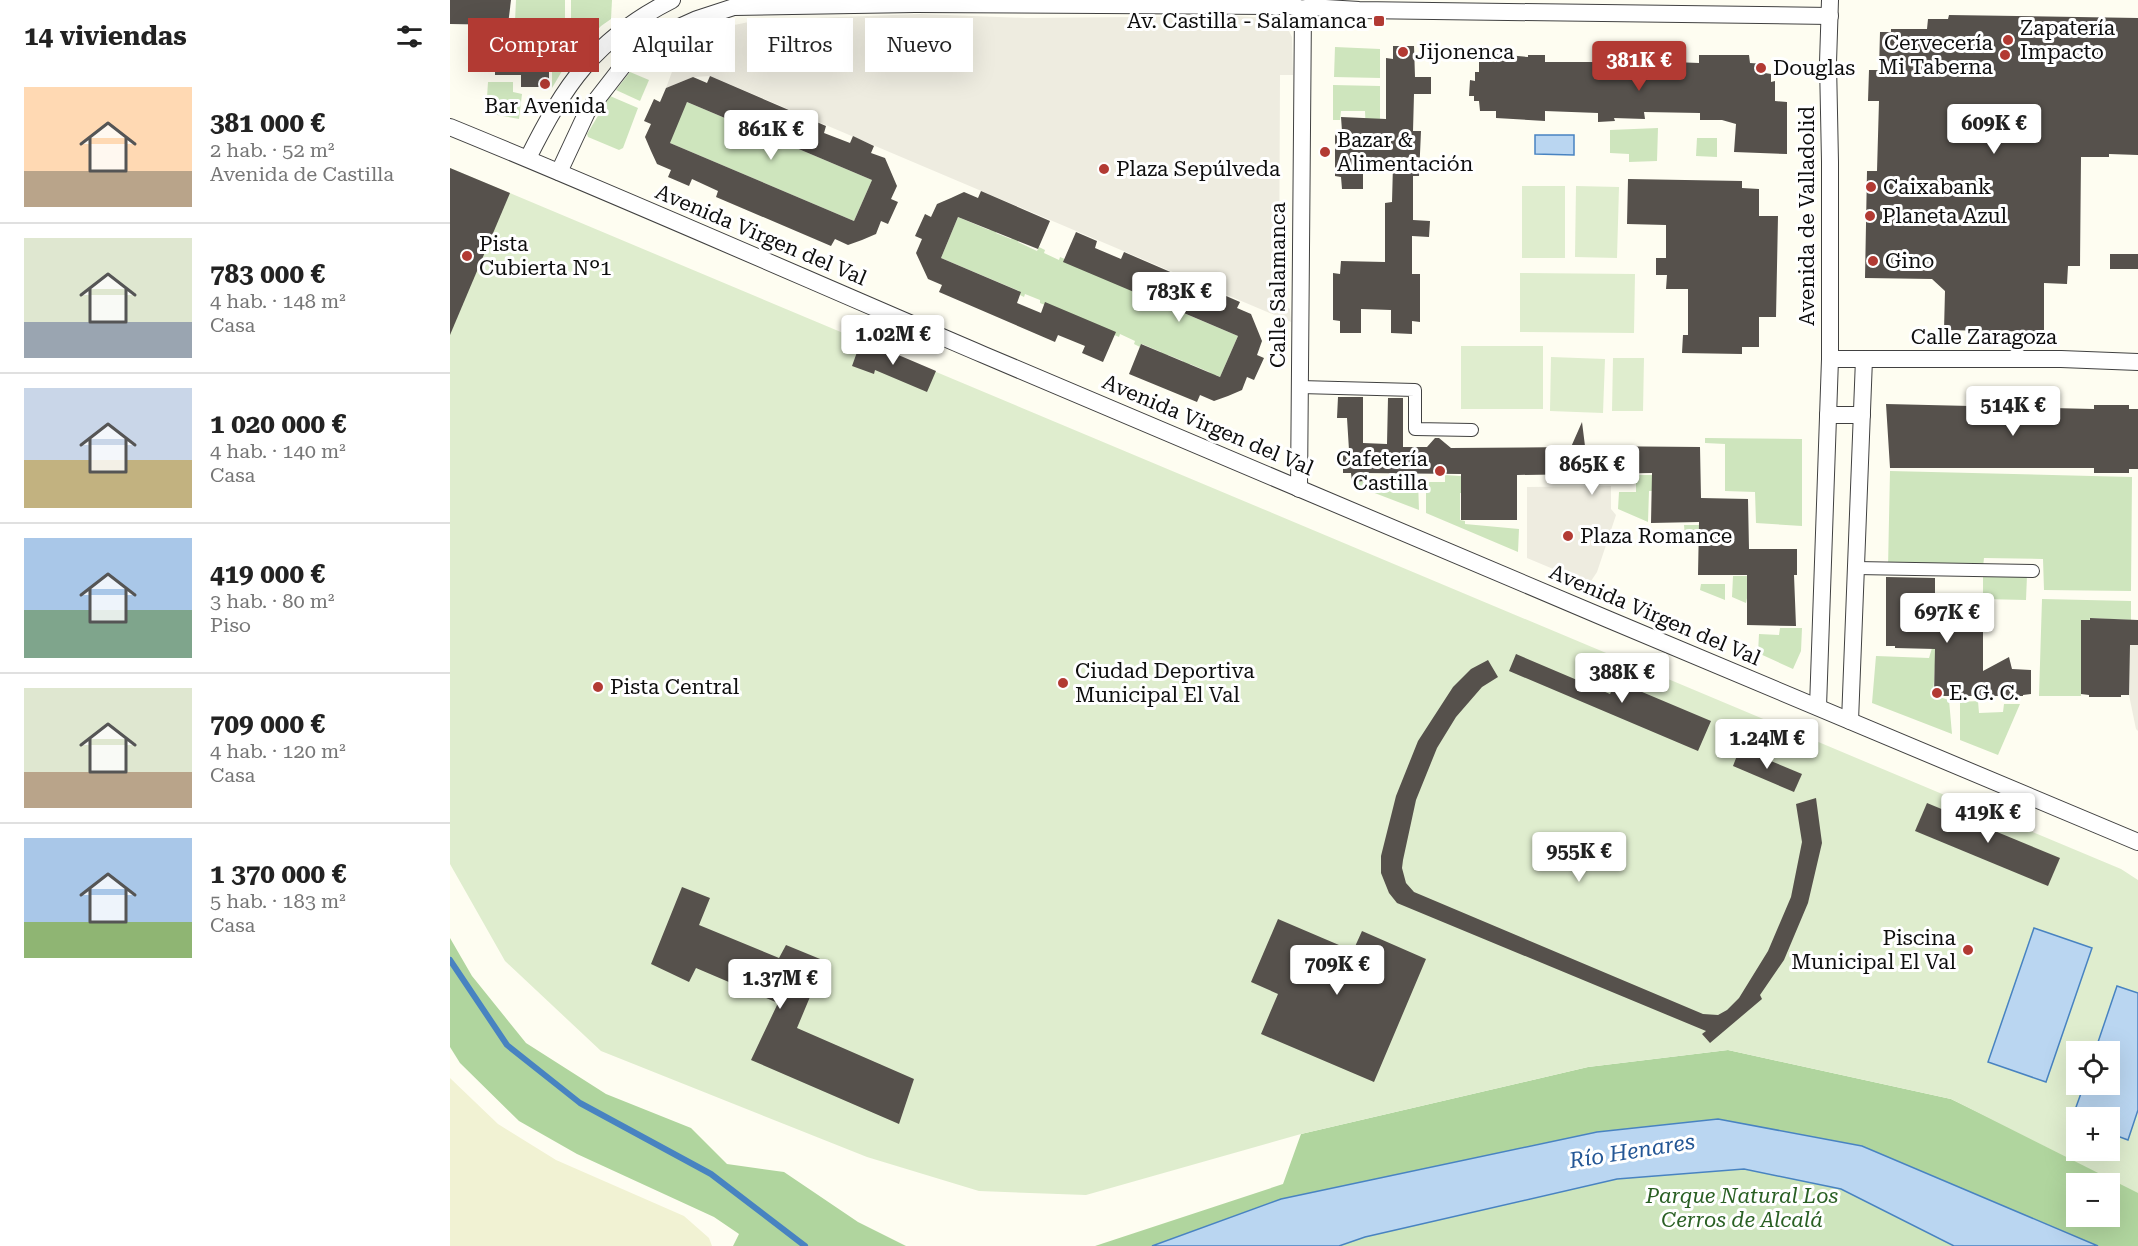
<!DOCTYPE html>
<html lang="es">
<meta charset="utf-8">
<style>
:root{--surface:#fff;--page:#f2f2f2;--text:#222;--muted:#767676;--line:#e0e0e0;--accent:#b23a33}
body{margin:0;font-family:"Roboto Serif",serif;background:var(--page);color:var(--text);height:100vh;display:flex;flex-direction:column;font-size:22px;white-space:nowrap}
*{box-sizing:border-box;margin:0}
p{font-size:20px;color:var(--muted)}
.icon{flex:none;width:33px;height:33px;fill:none;stroke:currentColor;stroke-width:2;stroke-linecap:round;stroke-linejoin:round}
.map{position:relative;flex:1;overflow:hidden}
.details{display:flex;flex-direction:column;background:var(--surface);width:450px}
.details>*{flex:none}
.top-card{position:absolute;left:18px;top:18px;width:570px;height:54px;display:flex;gap:12px}
.controls{position:absolute;left:1616px;top:1041px;display:grid;gap:12px}
.controls a{display:grid;place-items:center;width:54px;height:54px;border-radius:0px;background:var(--surface);box-shadow:0 6px 24px #0002;font-size:30px}
.price{position:absolute;translate:-50% -51px;padding:0 14px;border-radius:6px;background:#fff;color:#222;font-size:20px;line-height:39px;filter:drop-shadow(0 2px 3px #0008)}
.price::after{content:'';position:absolute;left:50%;top:36px;width:18px;height:14px;margin-left:-9px;background:inherit;clip-path:polygon(0 0,100% 0,50% 100%)}
.price.selected{background:var(--accent);color:#fff}
ul{padding:0;list-style:none}
li{display:flex;align-items:center;gap:18px;height:150px;padding:0 24px}
li+li{border-top:2px solid var(--line)}
li span{display:grid;place-items:center;flex:none;width:168px;height:120px;border-radius:0px;color:#555}
li>.icon{margin-inline-start:auto}
span .icon{width:72px;height:72px;fill:#fffc;stroke-width:1}
li b{font-size:26px}
h2{display:flex;justify-content:space-between;align-items:center;height:72px;padding:0 24px;font-size:26px}
.pill{padding:0 21px;border-radius:0px;background:var(--surface);box-shadow:0 6px 24px #0002;font-size:21px;line-height:54px}
.pill.selected{background:var(--accent);color:#fff}
main{display:flex;flex:1;min-height:0}
.map>svg:first-child{display:block}
.farmland{fill:#f1f2d3}
.green{fill:#cee5bd}
.forest{fill:#b0d59e;fill-rule:evenodd}
.pitch{fill:#dfedce;fill-rule:evenodd}
.plaza{fill:#eeece0}
.water{fill:#bad6f1;stroke:#4883c1;stroke-width:1.5}
.lines{fill:none;stroke-linecap:round;stroke-linejoin:round}
.stream{stroke:#4883c1;stroke-width:6}
.building{fill:#56514c;fill-rule:evenodd}
.pedestrian-casing{stroke:#414141;stroke-width:14}
.minor-casing{stroke:#414141;stroke-width:18}
.pedestrian{stroke:#fff;stroke-width:12}
.minor{stroke:#fff;stroke-width:16}
.poi-dot{fill:#b23a33;stroke:#fff;stroke-width:2}
.labels{text-anchor:middle;dominant-baseline:central;stroke-width:6;stroke-linejoin:round;paint-order:stroke}
.poi-label{font-size:21px;fill:#0e0e0e;stroke:#fff;text-anchor:start}
.street-label{font-size:21px;fill:#0e0e0e;stroke:#fff}
.park-label{font-size:21px;font-style:italic;fill:#2a6024;stroke:#fff}
.water-label{font-size:22px;font-style:italic;fill:#235695;stroke:#fff}
</style>
<main>
<section class="details">
<h2>14 viviendas<svg class="icon" aria-label="filters" viewBox="0 0 24 24"><path d="M4 7h16M4 17h16"/><circle cx="9" cy="7" r="2"/><circle cx="15" cy="17" r="2"/></svg></h2>
<ul>
<li><span style="background:linear-gradient(#ffd9b3 70%,#b9a48a 0)"><svg class="icon" aria-label="home" viewBox="0 0 24 24"><path d="M3 11l9-7 9 7M6 9v11h12V9"/></svg></span><div><b>381 000 €</b><p>2 hab. · 52 m²</p><p>Avenida de Castilla</p></div></li>
<li><span style="background:linear-gradient(#dfe7d0 70%,#9aa5b1 0)"><svg class="icon" aria-label="home" viewBox="0 0 24 24"><path d="M3 11l9-7 9 7M6 9v11h12V9"/></svg></span><div><b>783 000 €</b><p>4 hab. · 148 m²</p><p>Casa</p></div></li>
<li><span style="background:linear-gradient(#c9d6e8 60%,#c2b280 0)"><svg class="icon" aria-label="home" viewBox="0 0 24 24"><path d="M3 11l9-7 9 7M6 9v11h12V9"/></svg></span><div><b>1 020 000 €</b><p>4 hab. · 140 m²</p><p>Casa</p></div></li>
<li><span style="background:linear-gradient(#a9c7e8 60%,#7fa58c 0)"><svg class="icon" aria-label="home" viewBox="0 0 24 24"><path d="M3 11l9-7 9 7M6 9v11h12V9"/></svg></span><div><b>419 000 €</b><p>3 hab. · 80 m²</p><p>Piso</p></div></li>
<li><span style="background:linear-gradient(#dfe7d0 70%,#b9a48a 0)"><svg class="icon" aria-label="home" viewBox="0 0 24 24"><path d="M3 11l9-7 9 7M6 9v11h12V9"/></svg></span><div><b>709 000 €</b><p>4 hab. · 120 m²</p><p>Casa</p></div></li>
<li><span style="background:linear-gradient(#a9c7e8 70%,#8fb573 0)"><svg class="icon" aria-label="home" viewBox="0 0 24 24"><path d="M3 11l9-7 9 7M6 9v11h12V9"/></svg></span><div><b>1 370 000 €</b><p>5 hab. · 183 m²</p><p>Casa</p></div></li>
</ul>
</section>
<div class="map">
<svg width="1688" height="1246" viewBox="0 0 1688 1246">
<rect width="100%" height="100%" fill="#fefdf1"/>
<!-- farmland -->
<path class="farmland" d="M0,1078L48,1124L106,1160L234,1216L259,1238L262,1246H0Z"/>
<!-- green -->
<g class="green">
<path d="M66,0H115V22L65,21Z"/>
<path d="M121,0H162L161,19L151,26L121,59Z"/>
<path d="M885,47L930,49V78L884,77Z"/>
<path d="M102,58H116L115,66L102,88Z"/>
<path d="M180,72L199,80L190,101L166,90Z"/>
<path d="M38,82H63V92L72,94L69,119L36,113Z"/>
<path d="M883,85L930,86V136H916L915,111H891L890,120H883Z"/>
<path d="M160,96L188,108L173,148L169,150L138,137L137,134Z"/>
<path d="M237,102L422,180L404,221L220,143L232,105L235,106Z"/>
<path d="M1208,128L1207,161L1179,162V154L1160,153V130Z"/>
<path d="M1247,138H1267V157L1246,156Z"/>
<path d="M508,217L539,230L547,229L546,233L561,239L563,237L569,239L568,242L587,251L589,247L595,250L594,253L609,260L610,257L690,291L689,294L704,300L706,297L711,300L710,303L788,336L770,377L766,375L764,378L759,372L740,364L738,367L732,364L733,361L718,355L716,358L710,355L711,352L692,344L690,347L684,344L685,341L670,334L669,337L590,303V300L575,294L574,297L568,294L569,291L491,258Z"/>
<path d="M1255,438L1352,439V526L1306,523L1305,492L1275,491V444L1255,443Z"/>
<path d="M1440,471L1682,477L1681,591L1594,590L1593,559L1534,558L1533,567L1438,568Z"/>
<path d="M995,475L1023,477L1029,493H1010V520L1015,521V524L1069,529L1068,552L976,513V482H995Z"/>
<path d="M1186,475H1218L1219,491H1199L1198,522L1168,509L1169,492H1186Z"/>
<path d="M908,481H968L969,510L909,487Z"/>
<path d="M1234,525H1267L1250,544L1235,536Z"/>
<path d="M1533,574L1577,575L1576,600L1533,599Z"/>
<path d="M1283,576H1315L1298,593L1296,603L1282,597Z"/>
<path d="M1251,584H1275V600L1250,590Z"/>
<path d="M1592,599L1681,601V620L1640,618L1631,670V696H1589Z"/>
<path d="M1330,628H1352L1351,651L1343,669L1308,653L1309,634L1329,635Z"/>
<path d="M1482,648H1500V665H1485L1483,695L1499,700L1502,734L1422,703L1426,656L1479,658Z"/>
<path d="M1528,701L1529,713L1553,712L1554,704H1570L1548,755L1510,740V702Z"/>
<path d="M1294,1169L1391,1189L1504,1246H889L915,1237L1167,1179Z"/>
</g>
<!-- forest -->
<g class="forest">
<path d="M0,938L22,976L76,1043L156,1094L241,1128L277,1164L334,1172L408,1222L456,1246H283L289,1234L264,1217L127,1154L69,1121L10,1063L0,1047Z"/>
<path d="M1278,1050L1501,1099L1652,1172L1688,1185V1246H1648L1412,1146L1268,1119L1147,1132L831,1199L702,1246H645L833,1184L851,1134L1138,1067ZM1626,1184H1659V1216H1626Z"/>
</g>
<!-- pitch -->
<g class="pitch">
<path d="M0,168L1671,869L1688,880V1193L1501,1099L1278,1050L1138,1067L851,1134L636,1195L529,1191L417,1157L151,1051L55,961L0,864ZM1626,1052H1659V1084H1626ZM1626,1118H1659V1150H1626Z"/>
<rect x="1072" y="186" width="43" height="72"/>
<path d="M1126,186L1169,187L1167,258L1125,257Z"/>
<path d="M1070,273L1185,274L1184,333L1070,332Z"/>
<rect x="1011" y="346" width="82" height="63"/>
<path d="M1101,357L1155,359L1153,413L1100,411Z"/>
<path d="M1163,358H1194L1193,411H1162Z"/>
</g>
<!-- plaza -->
<g class="plaza">
<path d="M470,14L576,18L785,16L824,18L835,23L842,37L843,75H830L829,303L840,309L841,322L260,76L243,77L216,88L233,42L264,29L309,20Z"/>
<path d="M1161,486V509L1166,515L1147,572L1139,584L1077,558V487Z"/>
<path d="M1679,645H1688V731L1686,729L1679,695Z"/>
</g>
<!-- water -->
<g class="water">
<path d="M1085,135H1124V155L1085,154Z"/>
<path d="M1584,928L1642,948L1596,1082L1538,1062Z"/>
<path d="M1667,986L1688,993V1110L1678,1140L1659,1133V1118H1626V1122L1621,1121L1634,1085L1659,1084V1052L1645,1051Z"/>
<path d="M1268,1119L1412,1146L1648,1246H1504L1391,1189L1294,1169L1167,1179L915,1237L889,1246H702L831,1199L1147,1132Z"/>
</g>
<g class="lines">
<!-- stream -->
<path class="stream" d="M0,960L57,1045L130,1103L261,1174L355,1246"/>
</g>
<!-- building -->
<g class="building">
<path d="M0,0H61L58,25L0,24Z"/>
<path d="M1499,15L1688,18V155L1659,154V157H1631L1630,266H1618L1617,284L1594,283V332L1494,330L1495,291L1482,279L1415,278L1417,171H1427L1429,101H1418L1419,70H1429L1430,32H1441V29H1477L1478,19H1498Z"/>
<path d="M45,25L110,26L109,50L99,49V87H71V75H45Z"/>
<path d="M943,46H964L965,77H981V94H964L963,131H971L969,176H963V220L980,221L979,237L962,236V274H970V322L962,321V334L941,333V310L911,309V333H890V321L883,320V273L890,274L891,261L935,262V203L942,202L943,165L913,164V189H892L891,177L885,176V131H892L891,117L936,119V58L943,59Z"/>
<path d="M1046,54L1078,57V55H1095V62H1148V55H1198V61L1249,63V55H1299L1300,63L1315,64V73L1321,74V82L1325,81V101L1337,102V154L1284,152L1286,124L1272,120H1250V113L1194,112L1195,119L1164,118L1165,121L1148,122V113L1095,111V121L1046,118V111H1030L1029,101H1024V96H1019L1020,80L1025,81V72H1029V61L1046,62Z"/>
<path d="M260,76L376,126L374,133L400,143L403,136L424,146L421,153L435,158L447,186L441,199L448,202L438,224L431,221L426,234L412,240L398,245L385,239L381,246L266,197L268,191L242,179L239,186L218,177L221,170L207,164L201,151L195,137L201,124L194,121L204,99L210,102L216,88L243,77L257,83ZM237,102L422,180L404,221L220,143Z"/>
<path d="M0,168L60,193L0,335Z"/>
<path d="M1178,179L1292,181V188L1309,189V216H1328L1326,317H1309V347H1292V354L1232,353L1233,335H1238V289H1216L1217,275H1206V258H1216V225L1177,224Z"/>
<path d="M531,191L600,221L588,249L508,217L491,258L571,292L567,303L591,313L595,302L666,332L653,362L632,353L635,346L608,335L605,342L489,292L492,285L478,279L466,253L472,239L465,236L475,214L481,217L487,204L501,198L514,192L528,198Z"/>
<path d="M626,232L647,241L645,248L671,259L674,252L790,302L787,308L801,314L812,341L807,355L814,358L804,380L797,377L792,390L778,396L764,401L750,395L747,402L679,374L691,344L770,377L788,336L708,302L712,291L689,281L684,292L613,262Z"/>
<rect x="1660" y="254" width="28" height="15"/>
<path d="M411,341L439,351L486,371L477,392L425,370L424,374L402,366Z"/>
<path d="M888,397H913V443L937,444L938,398H953V447H977L985,438H989L1001,448L1121,447L1132,422L1135,446L1250,447L1251,498L1298,499L1299,549H1347V575H1344L1346,626L1297,625V575H1248L1249,522L1201,523L1202,473L1067,475V520H1011V474L914,473V481L902,482L901,473H893V450H899L897,418H887Z"/>
<path d="M1436,404L1644,409V405H1679V409H1688V469H1679V473H1644V468H1440Z"/>
<path d="M1436,577L1485,578V620L1533,622V671L1559,657L1562,669L1581,670V694L1573,695V696H1492V694H1484L1485,649L1445,648V646H1436Z"/>
<path d="M1640,618L1688,620V645H1680L1679,695H1671V697H1639V695L1631,694V620H1640Z"/>
<path d="M1066,654L1160,694L1166,681L1261,721L1248,751L1059,671Z"/>
<path d="M1038,660L1048,677L1032,687L1006,717L987,748L966,800L953,860L952,868L956,883L964,892L1253,1014L1268,1015L1277,1010L1289,998L1318,951L1341,897L1352,842L1346,804L1366,798L1372,843L1358,903L1334,960L1310,995L1312,999L1260,1043L1252,1034L1256,1031L947,903L939,893L931,873V856L946,796L968,741L1003,687L1021,669Z"/>
<path d="M1290,748L1352,774L1344,792L1283,766Z"/>
<path d="M1477,803L1610,858L1598,886L1465,831Z"/>
<path d="M232,887L260,898L249,925L329,958L336,945L375,961L347,1028L464,1079L449,1124L301,1060L328,1003L246,968L239,982L201,964Z"/>
<path d="M828,919L903,951L912,931L976,959L924,1082L811,1034L828,994L801,982Z"/>
</g>
<g class="lines">
<defs>
<g id="pedestrian">
<path d="M850,387L965,390V429L1022,430"/>
<path d="M1406,568L1583,571"/>
</g>
<g id="minor">
<path d="M0,127C179,200 356,279 534,355C918,518 1303,681 1688,842"/>
<path d="M78,158C115,84 145,39 222,0"/>
<path d="M109,172L137,112L179,58L207,37L247,19L284,7L465,4L842,6L853,9L859,7L909,10L1380,16"/>
<path d="M1380,359H1611L1688,362"/>
<path d="M1378,415H1412"/>
<path d="M849,489L853,9"/>
<path d="M1368,707L1380,359V162L1378,63L1380,0"/>
<path d="M1400,721L1414,359"/>
</g>
</defs>
<!-- pedestrian casing -->
<use href="#pedestrian" class="pedestrian-casing"/>
<!-- minor casing -->
<use href="#minor" class="minor-casing"/>
<!-- pedestrian -->
<use href="#pedestrian" class="pedestrian"/>
<!-- minor -->
<use href="#minor" class="minor"/>
</g>
<!-- markers -->
<g class="poi-dot">
<rect x="923" y="15" width="12" height="12" rx="3"/>
<circle cx="1558" cy="40" r="6"/>
<circle cx="953" cy="52" r="6"/>
<circle cx="1555" cy="55" r="6"/>
<circle cx="1311" cy="68" r="6"/>
<circle cx="95" cy="84" r="6"/>
<circle cx="875" cy="152" r="6"/>
<circle cx="654" cy="169" r="6"/>
<circle cx="1421" cy="187" r="6"/>
<circle cx="1420" cy="216" r="6"/>
<circle cx="17" cy="256" r="6"/>
<circle cx="1423" cy="261" r="6"/>
<circle cx="990" cy="471" r="6"/>
<circle cx="1118" cy="536" r="6"/>
<circle cx="613" cy="683" r="6"/>
<circle cx="148" cy="687" r="6"/>
<circle cx="1487" cy="693" r="6"/>
<circle cx="1518" cy="950" r="6"/>
</g>
<g class="labels">
<!-- poi labels -->
<g class="poi-label">
<text x="917" y="21" text-anchor="end">Av. Castilla - Salamanca</text>
<text x="1570" y="28">Zapatería<tspan x="1570" dy="24">Impacto</tspan></text>
<text x="1543" y="43" text-anchor="end">Cervecería<tspan x="1543" dy="24">Mi Taberna</tspan></text>
<text x="965" y="52">Jijonenca</text>
<text x="1323" y="68">Douglas</text>
<text x="95" y="106" text-anchor="middle">Bar Avenida</text>
<text x="887" y="140">Bazar &amp;<tspan x="887" dy="24">Alimentación</tspan></text>
<text x="666" y="169">Plaza Sepúlveda</text>
<text x="1433" y="187">Caixabank</text>
<text x="1432" y="216">Planeta Azul</text>
<text x="29" y="244">Pista<tspan x="29" dy="24">Cubierta Nº1</tspan></text>
<text x="1435" y="261">Gino</text>
<text x="978" y="459" text-anchor="end">Cafetería<tspan x="978" dy="24">Castilla</tspan></text>
<text x="1130" y="536">Plaza Romance</text>
<text x="625" y="671">Ciudad Deportiva<tspan x="625" dy="24">Municipal El Val</tspan></text>
<text x="160" y="687">Pista Central</text>
<text x="1499" y="693">E. G. C.</text>
<text x="1506" y="938" text-anchor="end">Piscina<tspan x="1506" dy="24">Municipal El Val</tspan></text>
</g>
<!-- street labels -->
<g class="street-label">
<text transform="translate(1357 216) rotate(-90)">Avenida de Valladolid</text>
<text transform="translate(311 235) rotate(23)">Avenida Virgen del Val</text>
<text transform="translate(828 285) rotate(-90)">Calle Salamanca</text>
<text x="1534" y="337">Calle Zaragoza</text>
<text transform="translate(758 425) rotate(23)">Avenida Virgen del Val</text>
<text transform="translate(1205 615) rotate(23)">Avenida Virgen del Val</text>
</g>
<!-- park labels -->
<g class="park-label">
<text x="1292" y="1196">Parque Natural Los<tspan x="1292" dy="24">Cerros de Alcalá</tspan></text>
</g>
<!-- water labels -->
<g class="water-label">
<text transform="translate(1182 1151) rotate(-9)">Río Henares</text>
</g>
</g>
</svg>
<div class="controls">
<a><svg class="icon" aria-label="locate" viewBox="0 0 24 24"><circle cx="12" cy="12" r="6"/><path d="M12 2v4M12 18v4M2 12h4M18 12h4"/></svg></a>
<a>+</a>
<a>−</a>
</div>
<b class="price selected" style="left:1189px;top:92px">381K €</b>
<b class="price" style="left:1544px;top:155px">609K €</b>
<b class="price" style="left:321px;top:161px">861K €</b>
<b class="price" style="left:729px;top:323px">783K €</b>
<b class="price" style="left:443px;top:366px">1.02M €</b>
<b class="price" style="left:1563px;top:437px">514K €</b>
<b class="price" style="left:1142px;top:496px">865K €</b>
<b class="price" style="left:1497px;top:644px">697K €</b>
<b class="price" style="left:1172px;top:704px">388K €</b>
<b class="price" style="left:1317px;top:770px">1.24M €</b>
<b class="price" style="left:1538px;top:844px">419K €</b>
<b class="price" style="left:1129px;top:883px">955K €</b>
<b class="price" style="left:887px;top:996px">709K €</b>
<b class="price" style="left:330px;top:1010px">1.37M €</b>
<div class="top-card">
<a class="pill selected">Comprar</a>
<a class="pill">Alquilar</a>
<a class="pill">Filtros</a>
<a class="pill">Nuevo</a>
</div>
</div>
</main>
